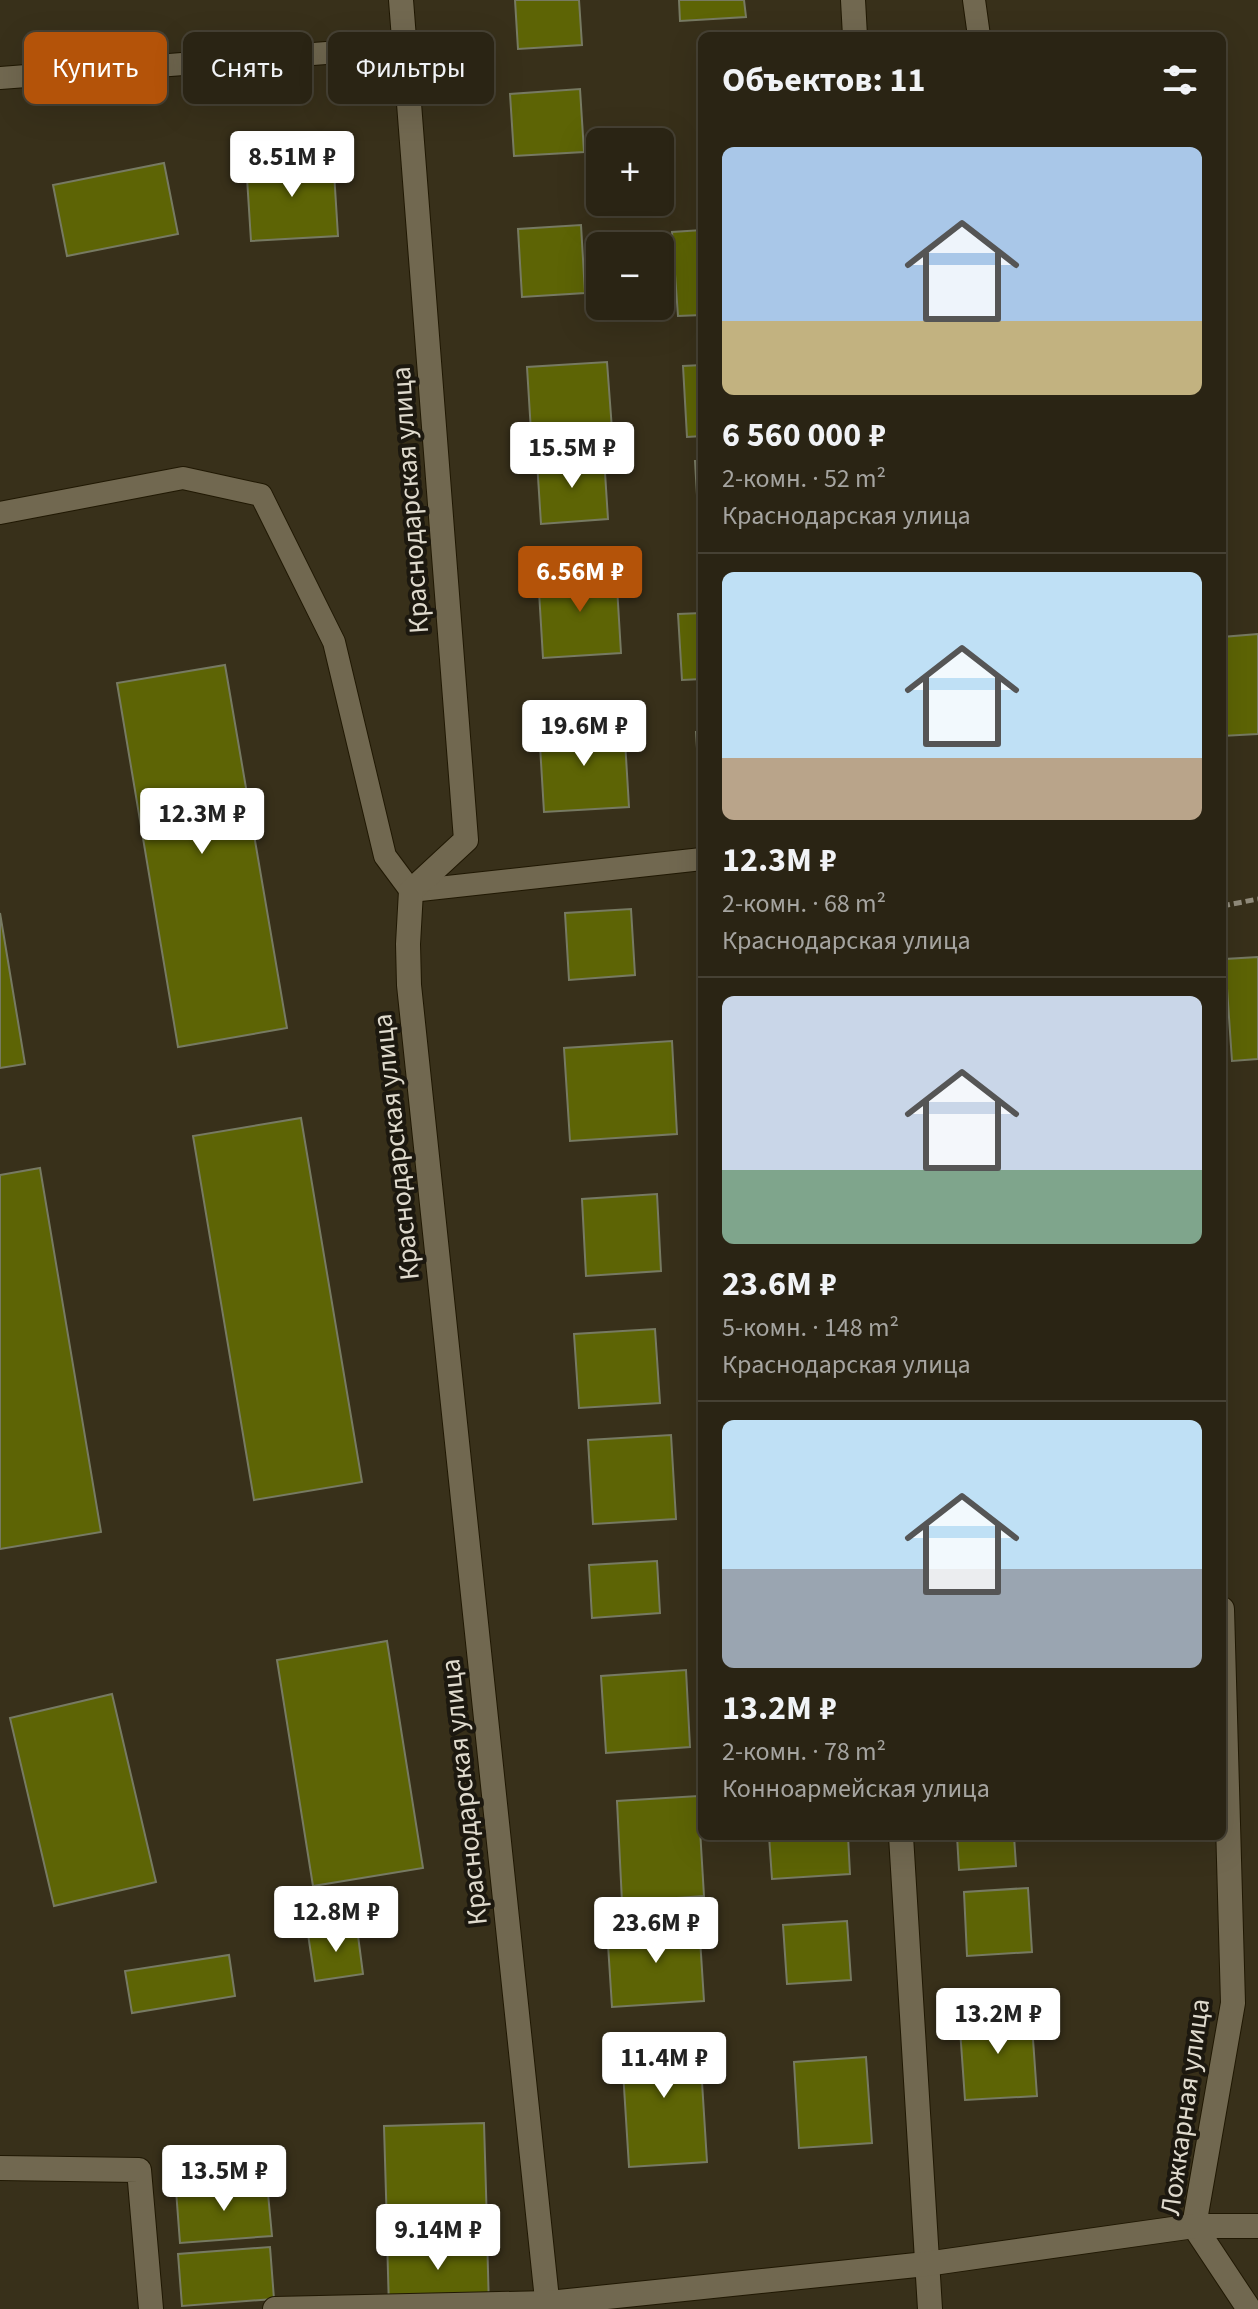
<!DOCTYPE html>
<html lang="ru">
<meta charset="utf-8">
<style>
:root{--surface:#2a2414;--page:#363022;--text:#f1f3f6;--muted:#a5a4a0;--line:#464134;--accent:#b45309}
body{margin:0;font-family:"Source Sans 3",sans-serif;background:var(--page);color:var(--text);height:100vh;display:flex;flex-direction:column;font-size:30px;white-space:nowrap}
*{box-sizing:border-box;margin:0}
p{font-size:26px;color:var(--muted)}
.icon{flex:none;width:44px;height:44px;fill:none;stroke:currentColor;stroke-width:2;stroke-linecap:round;stroke-linejoin:round}
.map{position:relative;flex:1;overflow:hidden}
.panel{position:absolute;left:698px;top:32px;width:528px;height:1808px;display:flex;flex-direction:column;background:var(--surface);border-radius:12px;box-shadow:0 8px 32px #0002,0 0 0 2px var(--line)}
.panel>*{flex:none}
.banner{position:absolute;left:24px;top:32px;width:554px;height:72px;display:flex;gap:16px}
.controls{position:absolute;left:586px;top:128px;display:grid;gap:16px}
.controls a{display:grid;place-items:center;width:88px;height:88px;border-radius:12px;background:var(--surface);box-shadow:0 8px 32px #0002,0 0 0 2px var(--line);font-size:40px}
.price{position:absolute;translate:-50% -68px;padding:0 18px;border-radius:8px;background:#fff;color:#222;font-size:26px;line-height:52px;filter:drop-shadow(0 2px 4px #0008)}
.price::after{content:'';position:absolute;left:50%;top:48px;width:24px;height:18px;margin-left:-12px;background:inherit;clip-path:polygon(0 0,100% 0,50% 100%)}
.price.on{background:var(--accent);color:#fff}
ul{padding:0;list-style:none}
li{display:grid;align-content:center;gap:16px;height:424px;padding:0 24px}
li+li{border-top:2px solid var(--line)}
li span{display:grid;place-items:center;height:248px;border-radius:12px;color:#555}
li>.icon{margin-inline-start:auto}
span .icon{width:144px;height:144px;fill:#fffc;stroke-width:1}
li b{font-size:34px}
h2{display:flex;justify-content:space-between;align-items:center;height:96px;padding:0 24px;font-size:34px}
.chip{padding:0 28px;border-radius:12px;background:var(--surface);box-shadow:0 8px 32px #0002,0 0 0 2px var(--line);font-size:28px;line-height:72px}
.chip.on{background:var(--accent);color:#fff}
.map>svg:first-child{display:block}
.building{fill:#5d6405;stroke:#777a62;stroke-width:2}
.lines{fill:none;stroke-linecap:round;stroke-linejoin:round}
.lane-casing{stroke:#201803;stroke-width:24}
.street-casing{stroke:#201803;stroke-width:26}
.path{stroke:#938d7c;stroke-width:5;stroke-dasharray:8 4;stroke-linecap:butt}
.lane{stroke:#716850;stroke-width:22}
.street{stroke:#716850;stroke-width:24}
.labels{text-anchor:middle;dominant-baseline:central;stroke-width:8;stroke-linejoin:round;paint-order:stroke}
.street-label{font-size:28px;fill:#dfdacd;stroke:#1c180f}
</style>
<div class="map">
<svg width="1258" height="2309" viewBox="0 0 1258 2309">
<rect width="100%" height="100%" fill="#38301a"/>
<!-- building -->
<g class="building">
<path d="M515,0H579L582,45L518,49Z"/>
<path d="M679,0H744L746,17L680,21Z"/>
<path d="M580,89L584,152L514,156L510,94Z"/>
<path d="M333,156L338,236L251,241L246,162Z"/>
<path d="M164,163L178,234L67,256L53,185Z"/>
<path d="M581,225L585,293L522,297L518,229Z"/>
<path d="M702,230V315L678,316L672,232Z"/>
<path d="M607,362L613,443L532,448L527,367Z"/>
<path d="M702,365V436L687,437L683,366Z"/>
<path d="M604,457L608,519L541,524L537,461Z"/>
<path d="M695,461H702V563H701Z"/>
<path d="M616,570L621,653L543,658L538,575Z"/>
<path d="M702,613V679L682,680L678,614Z"/>
<path d="M1258,634V734L1222,736V637Z"/>
<path d="M225,665L287,1028L178,1047L117,683Z"/>
<path d="M624,724L629,807L544,812L539,729Z"/>
<path d="M696,732H702V813H701Z"/>
<path d="M631,909L635,975L569,980L565,913Z"/>
<path d="M0,913L25,1064L0,1068Z"/>
<path d="M1258,957V1059L1232,1061L1225,959Z"/>
<path d="M672,1041L677,1134L570,1141L564,1048Z"/>
<path d="M301,1118L362,1482L254,1500L193,1136Z"/>
<path d="M40,1168L101,1532L0,1549V1175Z"/>
<path d="M657,1194L661,1271L586,1276L582,1199Z"/>
<path d="M655,1329L660,1403L579,1408L574,1334Z"/>
<path d="M671,1435L676,1519L593,1524L588,1440Z"/>
<path d="M657,1561L660,1613L592,1618L589,1565Z"/>
<path d="M387,1641L423,1868L313,1886L277,1660Z"/>
<path d="M686,1670L690,1747L606,1753L601,1676Z"/>
<path d="M112,1694L156,1882L54,1906L10,1718Z"/>
<path d="M698,1796L704,1896L622,1902L617,1801Z"/>
<path d="M769,1836H848L850,1874L772,1879Z"/>
<path d="M957,1836H1014L1016,1866L959,1870Z"/>
<path d="M1028,1888L1032,1952L967,1956L964,1892Z"/>
<path d="M847,1921L851,1980L787,1984L783,1925Z"/>
<path d="M699,1923L704,2001L612,2007L607,1929Z"/>
<path d="M357,1928L363,1974L315,1981L308,1934Z"/>
<path d="M229,1955L235,1996L132,2013L125,1971Z"/>
<path d="M1031,2011L1037,2096L965,2100L959,2015Z"/>
<path d="M699,2034L707,2162L629,2167L621,2039Z"/>
<path d="M866,2057L872,2143L799,2148L794,2062Z"/>
<path d="M484,2123L487,2225L387,2228L384,2126Z"/>
<path d="M267,2183L272,2236L180,2243L176,2190Z"/>
<path d="M487,2234L489,2309H389L387,2237Z"/>
<path d="M270,2247L274,2299L182,2306L178,2254Z"/>
</g>
<g class="lines">
<defs>
<g id="lane">
<path d="M974,0L979,36"/>
<path d="M0,78L405,47"/>
<path d="M0,513L183,478L261,495L334,642L385,856L411,891L702,859"/>
</g>
<g id="street">
<path d="M401,0L466,840L411,891L408,944L409,985L548,2309"/>
<path d="M853,0L855,36"/>
<path d="M1222,1609L1233,2003L1194,2226L1249,2309"/>
<path d="M901,1836L930,2309"/>
<path d="M0,2168L139,2170L151,2309"/>
<path d="M275,2309L549,2303L926,2264L1194,2226H1258"/>
</g>
</defs>
<!-- lane casing -->
<use href="#lane" class="lane-casing"/>
<!-- street casing -->
<use href="#street" class="street-casing"/>
<!-- path -->
<path class="path" d="M1222,906L1258,899"/>
<!-- lane -->
<use href="#lane" class="lane"/>
<!-- street -->
<use href="#street" class="street"/>
</g>
<g class="labels">
<!-- street labels -->
<g class="street-label">
<text transform="translate(410 500) rotate(-94)">Краснодарская улица</text>
<text transform="translate(396 1147) rotate(-96)">Краснодарская улица</text>
<text transform="translate(464 1792) rotate(-96)">Краснодарская улица</text>
<text transform="translate(1185 2107) rotate(-82)">Ложкарная улица</text>
</g>
</g>
</svg>
<div class="controls">
<a>+</a>
<a>−</a>
</div>
<b class="price" style="left:292px;top:199px">8.51M ₽</b>
<b class="price" style="left:572px;top:490px">15.5M ₽</b>
<b class="price on" style="left:580px;top:614px">6.56M ₽</b>
<b class="price" style="left:584px;top:768px">19.6M ₽</b>
<b class="price" style="left:202px;top:856px">12.3M ₽</b>
<b class="price" style="left:336px;top:1954px">12.8M ₽</b>
<b class="price" style="left:656px;top:1965px">23.6M ₽</b>
<b class="price" style="left:998px;top:2056px">13.2M ₽</b>
<b class="price" style="left:664px;top:2100px">11.4M ₽</b>
<b class="price" style="left:224px;top:2213px">13.5M ₽</b>
<b class="price" style="left:438px;top:2272px">9.14M ₽</b>
<div class="banner">
<a class="chip on">Купить</a>
<a class="chip">Снять</a>
<a class="chip">Фильтры</a>
</div>
<section class="panel">
<h2>Объектов: 11<svg class="icon" aria-label="filters" viewBox="0 0 24 24"><path d="M4 7h16M4 17h16"/><circle cx="9" cy="7" r="2"/><circle cx="15" cy="17" r="2"/></svg></h2>
<ul>
<li><span style="background:linear-gradient(#a9c7e8 70%,#c2b280 0)"><svg class="icon" aria-label="home" viewBox="0 0 24 24"><path d="M3 11l9-7 9 7M6 9v11h12V9"/></svg></span><div><b>6 560 000 ₽</b><p>2-комн. · 52 m²</p><p>Краснодарская улица</p></div></li>
<li><span style="background:linear-gradient(#bfe0f5 75%,#b9a48a 0)"><svg class="icon" aria-label="home" viewBox="0 0 24 24"><path d="M3 11l9-7 9 7M6 9v11h12V9"/></svg></span><div><b>12.3M ₽</b><p>2-комн. · 68 m²</p><p>Краснодарская улица</p></div></li>
<li><span style="background:linear-gradient(#c9d6e8 70%,#7fa58c 0)"><svg class="icon" aria-label="home" viewBox="0 0 24 24"><path d="M3 11l9-7 9 7M6 9v11h12V9"/></svg></span><div><b>23.6M ₽</b><p>5-комн. · 148 m²</p><p>Краснодарская улица</p></div></li>
<li><span style="background:linear-gradient(#bfe0f5 60%,#9aa5b1 0)"><svg class="icon" aria-label="home" viewBox="0 0 24 24"><path d="M3 11l9-7 9 7M6 9v11h12V9"/></svg></span><div><b>13.2M ₽</b><p>2-комн. · 78 m²</p><p>Конноармейская улица</p></div></li>
</ul>
</section>
</div>
